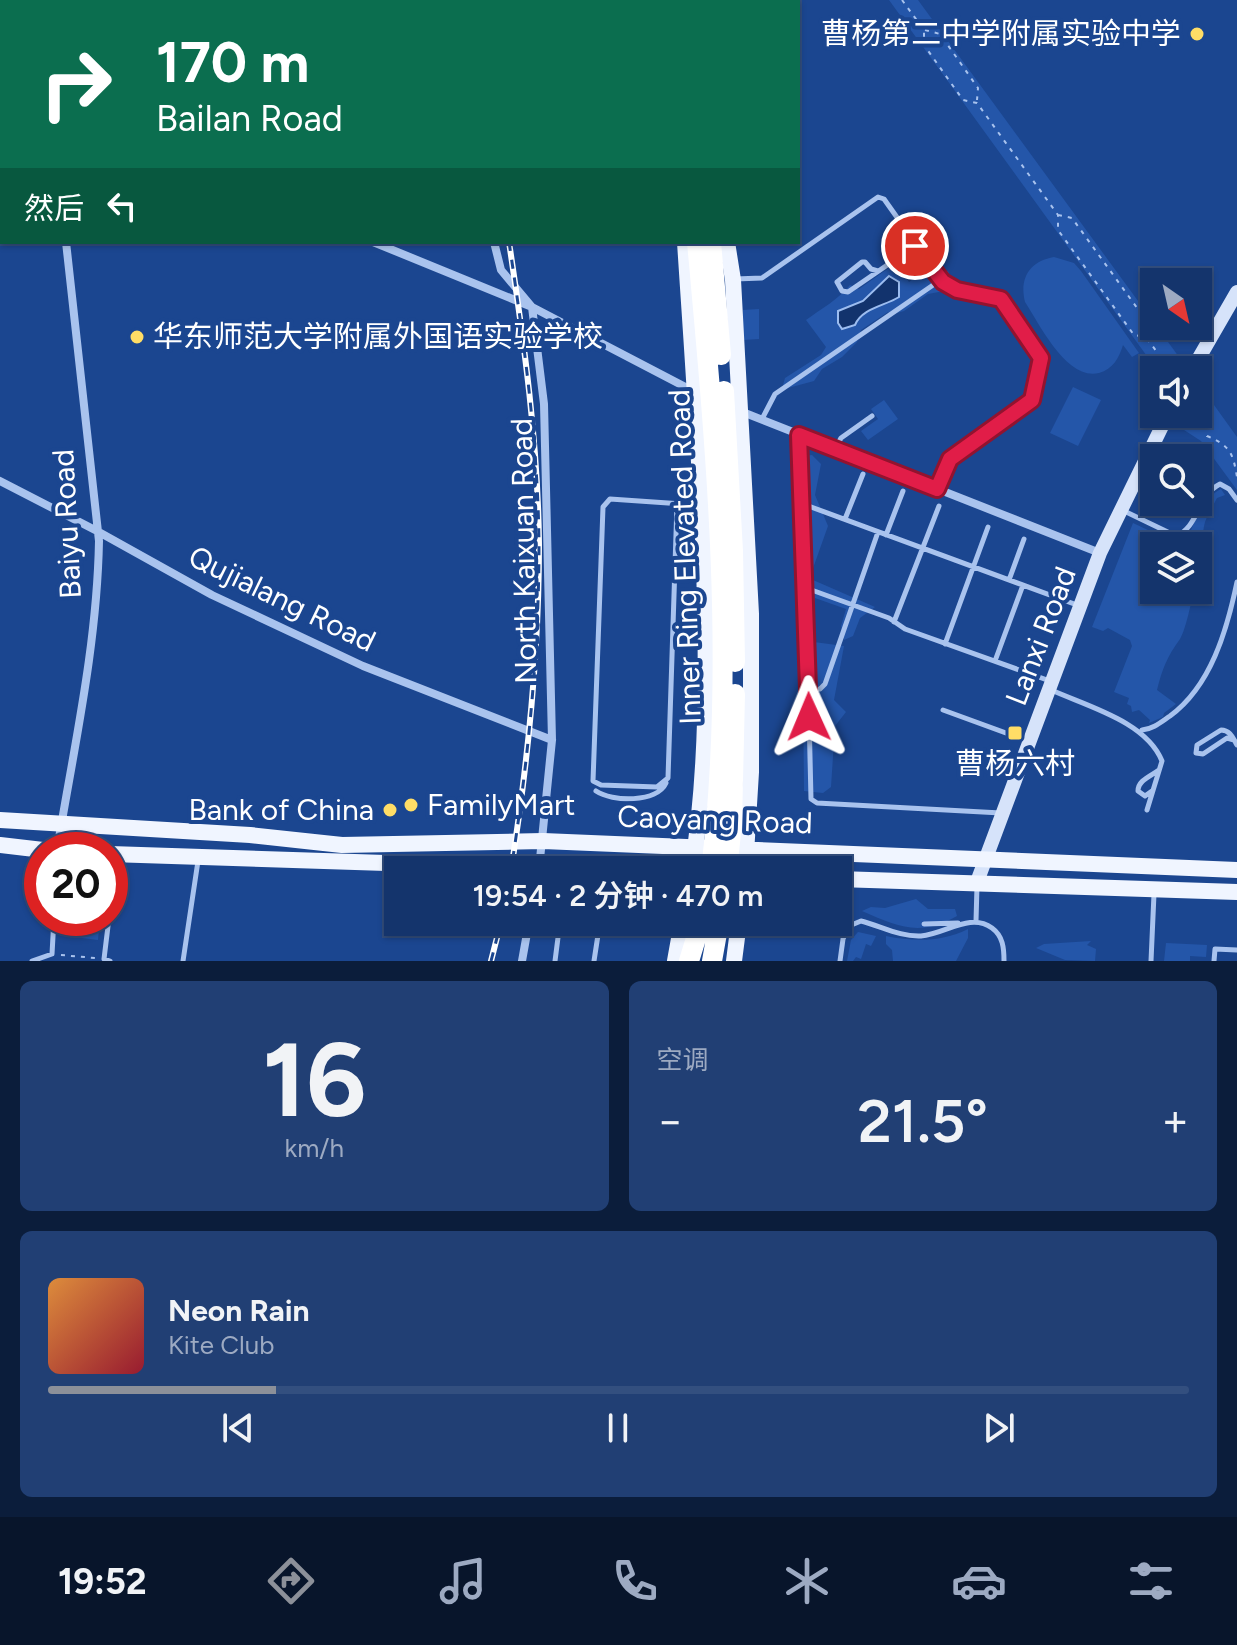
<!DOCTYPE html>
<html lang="zh">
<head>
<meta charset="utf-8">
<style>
  body { margin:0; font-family:Figtree,"Noto Sans SC",sans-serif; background:#213f74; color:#f1f3f6; height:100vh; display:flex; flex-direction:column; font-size:30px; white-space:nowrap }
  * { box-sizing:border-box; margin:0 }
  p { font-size:26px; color:#9daac2 }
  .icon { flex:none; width:44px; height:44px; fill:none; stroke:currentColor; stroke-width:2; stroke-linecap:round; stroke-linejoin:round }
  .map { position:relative; height:961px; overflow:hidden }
  .sheet { display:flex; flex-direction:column; gap:20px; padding:20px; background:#0b1d3b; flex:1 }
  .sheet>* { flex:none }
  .guide { position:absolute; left:0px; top:0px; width:800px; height:244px; box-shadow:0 2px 6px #0004,0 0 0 2px #334f7f; background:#0b6e4f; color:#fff; overflow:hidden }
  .needle { width:52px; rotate:146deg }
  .tools { position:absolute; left:1140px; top:268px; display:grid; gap:16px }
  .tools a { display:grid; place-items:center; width:72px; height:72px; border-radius:0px; background:#14346c; box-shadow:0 2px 6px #0004,0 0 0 2px #334f7f; font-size:40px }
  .speed { position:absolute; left:24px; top:832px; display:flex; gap:16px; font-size:40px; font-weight:700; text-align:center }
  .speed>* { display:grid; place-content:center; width:104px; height:104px; border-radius:50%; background:#14346c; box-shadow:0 2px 6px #0004,0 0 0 2px #334f7f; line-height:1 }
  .speed .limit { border:12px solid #d22; background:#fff; color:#111 }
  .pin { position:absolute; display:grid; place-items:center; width:68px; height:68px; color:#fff; margin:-34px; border:4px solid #fff; border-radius:50%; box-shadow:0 2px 8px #0007 }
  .me { position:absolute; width:88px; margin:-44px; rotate:359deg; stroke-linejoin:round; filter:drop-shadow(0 0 6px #0008) }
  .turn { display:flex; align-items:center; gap:28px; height:168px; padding:0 24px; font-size:36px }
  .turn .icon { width:104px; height:104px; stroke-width:2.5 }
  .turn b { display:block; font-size:56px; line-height:68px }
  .then { display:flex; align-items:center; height:76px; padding:0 24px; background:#0003; gap:16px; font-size:30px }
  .big { font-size:60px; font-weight:600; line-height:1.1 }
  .sheet .widget { flex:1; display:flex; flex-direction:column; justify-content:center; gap:12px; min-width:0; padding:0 28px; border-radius:12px; background:#213f74 }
  .sheet .dial { align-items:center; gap:0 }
  .dial b { font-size:104px; line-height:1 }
  .song { display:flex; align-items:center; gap:24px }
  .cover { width:96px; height:96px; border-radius:12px; background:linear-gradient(135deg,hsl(30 70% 55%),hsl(350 70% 35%)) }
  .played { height:8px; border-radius:4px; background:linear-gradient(90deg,#8c9099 20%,#334f7f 20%) }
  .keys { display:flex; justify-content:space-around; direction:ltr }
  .heat { display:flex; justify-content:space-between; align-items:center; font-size:44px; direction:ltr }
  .sheet .tiles { flex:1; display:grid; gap:20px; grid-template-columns:1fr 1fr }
  .widget:last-child { grid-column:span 2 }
  .trip { position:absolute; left:384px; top:856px; width:468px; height:80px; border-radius:0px; background:#14346c; box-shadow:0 2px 6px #0004,0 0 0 2px #334f7f; font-weight:600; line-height:80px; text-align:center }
  .dock { display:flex; height:128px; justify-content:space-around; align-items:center; background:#08152b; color:#9daac2 }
  .dock .icon { width:56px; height:56px }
  .dock .active { color:#8c9099 }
  .dock b { font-size:36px; color:#f1f3f6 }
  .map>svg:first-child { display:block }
</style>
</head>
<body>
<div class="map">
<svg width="1237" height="961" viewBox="0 0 1237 961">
  <rect width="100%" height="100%" fill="#1b4690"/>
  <path fill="#2456a9" d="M889,0H918L1179,357L1173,370H1157Z
    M1054,257L1074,263L1081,271L1139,353L1132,357L1123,345C1119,358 1113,369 1099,373C1067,381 1040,325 1025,302C1019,278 1030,261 1054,257Z
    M896,263L909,282L927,269L932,275L948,271L955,289L928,294L904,311L890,315L888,312L861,330L857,342L842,357L822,369L814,381L788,388L783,385L785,378L821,355L826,347L806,320C821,309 839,299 850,285L859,289Z
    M759,309V339L743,340V310Z
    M1073,387L1101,400L1078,446L1050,433Z
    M1204,391L1237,437V490L1201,441L1181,428L1190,414H1198V401Z
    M884,400L898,419L868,440L861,431L878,419L871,409Z
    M812,455L821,464L815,495L828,526L812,571L813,580L875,607L860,618L853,636L844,640L841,626L846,609L815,598L812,617L814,642L844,646L834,700L846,712L835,726L831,787L823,793L804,791L802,580L796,532L797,486L794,478L796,457Z
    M1221,489L1225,495L1217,498C1213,506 1208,514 1205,522C1199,543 1210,556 1198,581V546H1184C1193,527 1201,499 1221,489Z
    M1133,523L1165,538L1170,546H1154V590H1194C1191,603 1186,629 1180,639C1167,657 1162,669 1157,690L1176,704L1164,713L1163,717L1149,723L1150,720L1139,710L1132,712L1131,706L1127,704L1129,698L1114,692L1132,646L1130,640L1108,628L1103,631L1092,627Z
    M916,899L928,909H955L957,916C919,937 899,927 862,911L871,907L885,908Z
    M68,918H100L98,940L66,936Z
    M968,929V938L956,961H893L892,950L886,944V936C915,942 942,942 968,929Z
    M858,932L876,936L871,946L866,944L861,959L856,957L853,961H847L851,940Z
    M1091,941L1087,945L1096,949L1095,961L1065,960L1036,948L1044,944Z
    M1166,943L1207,945L1206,957L1190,956V961H1164Z"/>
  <path fill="#12336d" stroke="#9cbdf0" stroke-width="2" d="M889,276L899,282V297C885,306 862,308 855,325L842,329L838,323V311L863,301Z"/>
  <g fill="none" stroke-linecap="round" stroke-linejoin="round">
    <path stroke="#a9c3ee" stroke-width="2" stroke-dasharray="4 6" stroke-linecap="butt" d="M549,0V2
      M629,0L630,2
      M902,0L924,30V45L963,100L977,103L1058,215V230L1134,335L1146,337
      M925,30L940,34L978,88L977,100
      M1058,215L1072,218L1148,323L1146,337L1170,370
      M1198,408L1204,416L1207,436C1231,446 1233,454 1237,477
      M488,937L491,922
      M61,955L95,958"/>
    <path stroke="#a9c3ee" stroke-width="5" d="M735,279L762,278L878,197L884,199L918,247
      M762,419L775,394L936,283L939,276L915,246L848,292L842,291L837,282L862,262H865L871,269L878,271
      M799,435L803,504
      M835,449L841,438L872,416
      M937,489L950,459L1032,400L1041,358L1001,299L957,290L939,277
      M677,504L668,778L657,787L601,785L593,781L603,507L610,499L697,505
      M1122,510L1176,536C1198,528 1198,495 1220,484L1229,489L1237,500
      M845,519L863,474
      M886,535L903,491
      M1179,546L1186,532
      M1009,580L1024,539
      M806,588L811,799L817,803L1001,813
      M894,622L939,506
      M945,644L988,527
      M995,661L1023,585
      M1050,681L905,629L889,618L806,588L803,504L1077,605
      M1049,689C1086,706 1146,721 1162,761L1147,810
      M809,690L820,689L825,684L878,532
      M943,710L1028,741
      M1142,730C1153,729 1161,722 1170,716C1211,686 1227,630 1237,582
      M1234,740L1227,738L1203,754L1196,753L1197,745L1221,730C1230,730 1233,738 1237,745
      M596,791C612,802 657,803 666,783
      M1152,791L1145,796L1138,791C1138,780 1151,776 1159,770
      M110,910L116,859
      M109,918L104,959L110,961
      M976,921L977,886
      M924,924L958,923
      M32,961L52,954L54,918
      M183,961L198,861
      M555,961L560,922
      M594,961L600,922
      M840,961L843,939L849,926L861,921C881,926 900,937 921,936C946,934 970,912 992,928C1003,936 1004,948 1004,961
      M1151,961L1154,894
      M1214,961L1215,949L1237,950"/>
    <path stroke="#a9c3ee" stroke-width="8" d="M430,0V2
      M0,83L2,84
      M373,242L532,307L695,392
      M494,242L501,270L532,307L544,404L552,740L539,869
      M740,411L1100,553
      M0,481L97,531L212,595L363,666L552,740
      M57,850C74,747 97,646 99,541L66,242
      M522,961L529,922"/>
    <path stroke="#d6e3fa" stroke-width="14" d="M1192,370L1237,292
      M977,882L1100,553L1168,414"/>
    <path stroke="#f0f5ff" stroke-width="16" d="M673,0V2
      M685,242C692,350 700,457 704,565C707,668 708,769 692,870
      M727,242L733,280L751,614V772L745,870
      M0,820L250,835L342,845L543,841L1237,870
      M0,845L43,850
      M110,854L604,870
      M838,879L1237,892
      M675,961L682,922
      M734,961L739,922"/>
    <path stroke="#fff" stroke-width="20" d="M689,0V2
      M709,2V0
      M689,961L701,922
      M712,961L719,922"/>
    <g stroke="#fff" stroke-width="6">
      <path id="rail" d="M446,0V2
        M509,242C524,342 538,443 539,544C539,653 528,762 511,870
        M491,961L501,922"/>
    </g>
    <use href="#rail" stroke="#1b4690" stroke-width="3" stroke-dasharray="9" stroke-linecap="butt"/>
    <path stroke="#fff" stroke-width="20" d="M697,242C716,450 736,662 711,870
      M711,242L721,355
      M724,391L733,551L735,662
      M727,870L732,824L735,694"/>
  </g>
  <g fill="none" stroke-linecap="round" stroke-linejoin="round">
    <g stroke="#92132f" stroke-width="20">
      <path id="route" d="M809,717L799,435L937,489L950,459L1032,400L1041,358L1001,299L957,290L943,282L915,246"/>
    </g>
    <use href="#route" stroke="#e11d48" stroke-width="14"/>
  </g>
  <g fill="#fd6" stroke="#1b4690" stroke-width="3">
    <circle cx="1197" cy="34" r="8"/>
    <circle cx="137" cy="337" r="8"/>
    <rect x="1007" y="725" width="16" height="16" rx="4"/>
    <circle cx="411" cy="805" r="8"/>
    <circle cx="390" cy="810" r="8"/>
  </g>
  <g text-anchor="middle" stroke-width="8" stroke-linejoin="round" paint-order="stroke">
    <g font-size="30" fill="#fff" stroke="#1b4690" text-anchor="end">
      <text x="1181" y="44">曹杨第二中学附属实验中学</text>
      <text x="153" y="347" text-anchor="start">华东师范大学附属外国语实验学校</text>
      <text x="1015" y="774" text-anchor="middle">曹杨六村</text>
      <text x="427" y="815" text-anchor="start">FamilyMart</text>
      <text x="374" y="820">Bank of China</text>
    </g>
    <g font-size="30" fill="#fff" stroke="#1b4690">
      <text transform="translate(67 524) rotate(-93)" y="10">Baiyu Road</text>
      <text transform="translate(524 551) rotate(-91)" y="10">North Kaixuan Road</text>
      <text transform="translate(685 557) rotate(-92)" y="10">Inner Ring Elevated Road</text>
      <text transform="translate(282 599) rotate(26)" y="10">Qujialang Road</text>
      <text transform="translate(1041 636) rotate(-69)" y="10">Lanxi Road</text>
      <text transform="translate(715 820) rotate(2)" y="10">Caoyang Road</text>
    </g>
  </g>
</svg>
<div class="tools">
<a><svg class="needle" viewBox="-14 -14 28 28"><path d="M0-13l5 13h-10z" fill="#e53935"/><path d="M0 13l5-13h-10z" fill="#9daac2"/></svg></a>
<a><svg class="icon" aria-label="sound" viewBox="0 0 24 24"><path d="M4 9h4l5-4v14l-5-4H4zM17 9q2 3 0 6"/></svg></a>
<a><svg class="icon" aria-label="search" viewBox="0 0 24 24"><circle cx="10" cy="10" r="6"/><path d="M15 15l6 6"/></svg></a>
<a><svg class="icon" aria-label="layers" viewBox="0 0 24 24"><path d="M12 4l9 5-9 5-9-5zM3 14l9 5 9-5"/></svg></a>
</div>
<div class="speed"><div class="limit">20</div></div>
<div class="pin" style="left:915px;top:246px;background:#d93025"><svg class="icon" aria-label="arrive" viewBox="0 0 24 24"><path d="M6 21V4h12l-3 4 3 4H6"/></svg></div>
<svg class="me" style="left:809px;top:717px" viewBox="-20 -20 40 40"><path d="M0-17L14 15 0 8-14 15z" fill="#e11d48" stroke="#fff" stroke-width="4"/></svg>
<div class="trip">19:54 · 2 分钟 · 470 m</div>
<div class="guide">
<div class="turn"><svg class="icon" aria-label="right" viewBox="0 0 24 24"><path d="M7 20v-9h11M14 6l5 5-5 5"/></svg><div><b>170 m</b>Bailan Road</div></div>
<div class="then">然后<svg class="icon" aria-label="left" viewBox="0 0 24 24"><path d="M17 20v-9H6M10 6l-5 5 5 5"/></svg></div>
</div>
</div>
<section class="sheet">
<div class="tiles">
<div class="widget dial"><b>16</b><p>km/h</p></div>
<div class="widget"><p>空调</p>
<div class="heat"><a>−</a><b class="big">21.5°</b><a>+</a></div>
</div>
<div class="widget">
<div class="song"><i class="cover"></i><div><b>Neon Rain</b><p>Kite Club</p></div></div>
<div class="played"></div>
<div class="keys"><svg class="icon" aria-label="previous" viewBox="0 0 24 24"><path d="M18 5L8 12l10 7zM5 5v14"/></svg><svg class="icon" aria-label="pause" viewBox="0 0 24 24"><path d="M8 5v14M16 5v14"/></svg><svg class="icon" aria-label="next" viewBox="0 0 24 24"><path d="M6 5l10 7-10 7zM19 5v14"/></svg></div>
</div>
</div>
</section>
<nav class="dock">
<b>19:52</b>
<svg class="icon active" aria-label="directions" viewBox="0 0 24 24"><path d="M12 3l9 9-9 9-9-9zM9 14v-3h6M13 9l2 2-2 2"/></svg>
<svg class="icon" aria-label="music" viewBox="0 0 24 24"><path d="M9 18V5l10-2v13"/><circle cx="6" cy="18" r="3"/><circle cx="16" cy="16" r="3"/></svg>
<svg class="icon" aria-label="phone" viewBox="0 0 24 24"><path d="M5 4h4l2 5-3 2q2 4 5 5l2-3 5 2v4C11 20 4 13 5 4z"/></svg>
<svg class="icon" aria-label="climate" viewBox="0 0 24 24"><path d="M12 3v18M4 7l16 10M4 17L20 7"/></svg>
<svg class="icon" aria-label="car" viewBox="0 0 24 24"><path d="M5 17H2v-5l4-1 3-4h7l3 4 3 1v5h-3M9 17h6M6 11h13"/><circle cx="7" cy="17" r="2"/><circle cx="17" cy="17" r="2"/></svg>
<svg class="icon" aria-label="filters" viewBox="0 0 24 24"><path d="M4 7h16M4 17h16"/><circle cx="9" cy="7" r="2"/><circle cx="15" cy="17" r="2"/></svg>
</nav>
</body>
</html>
